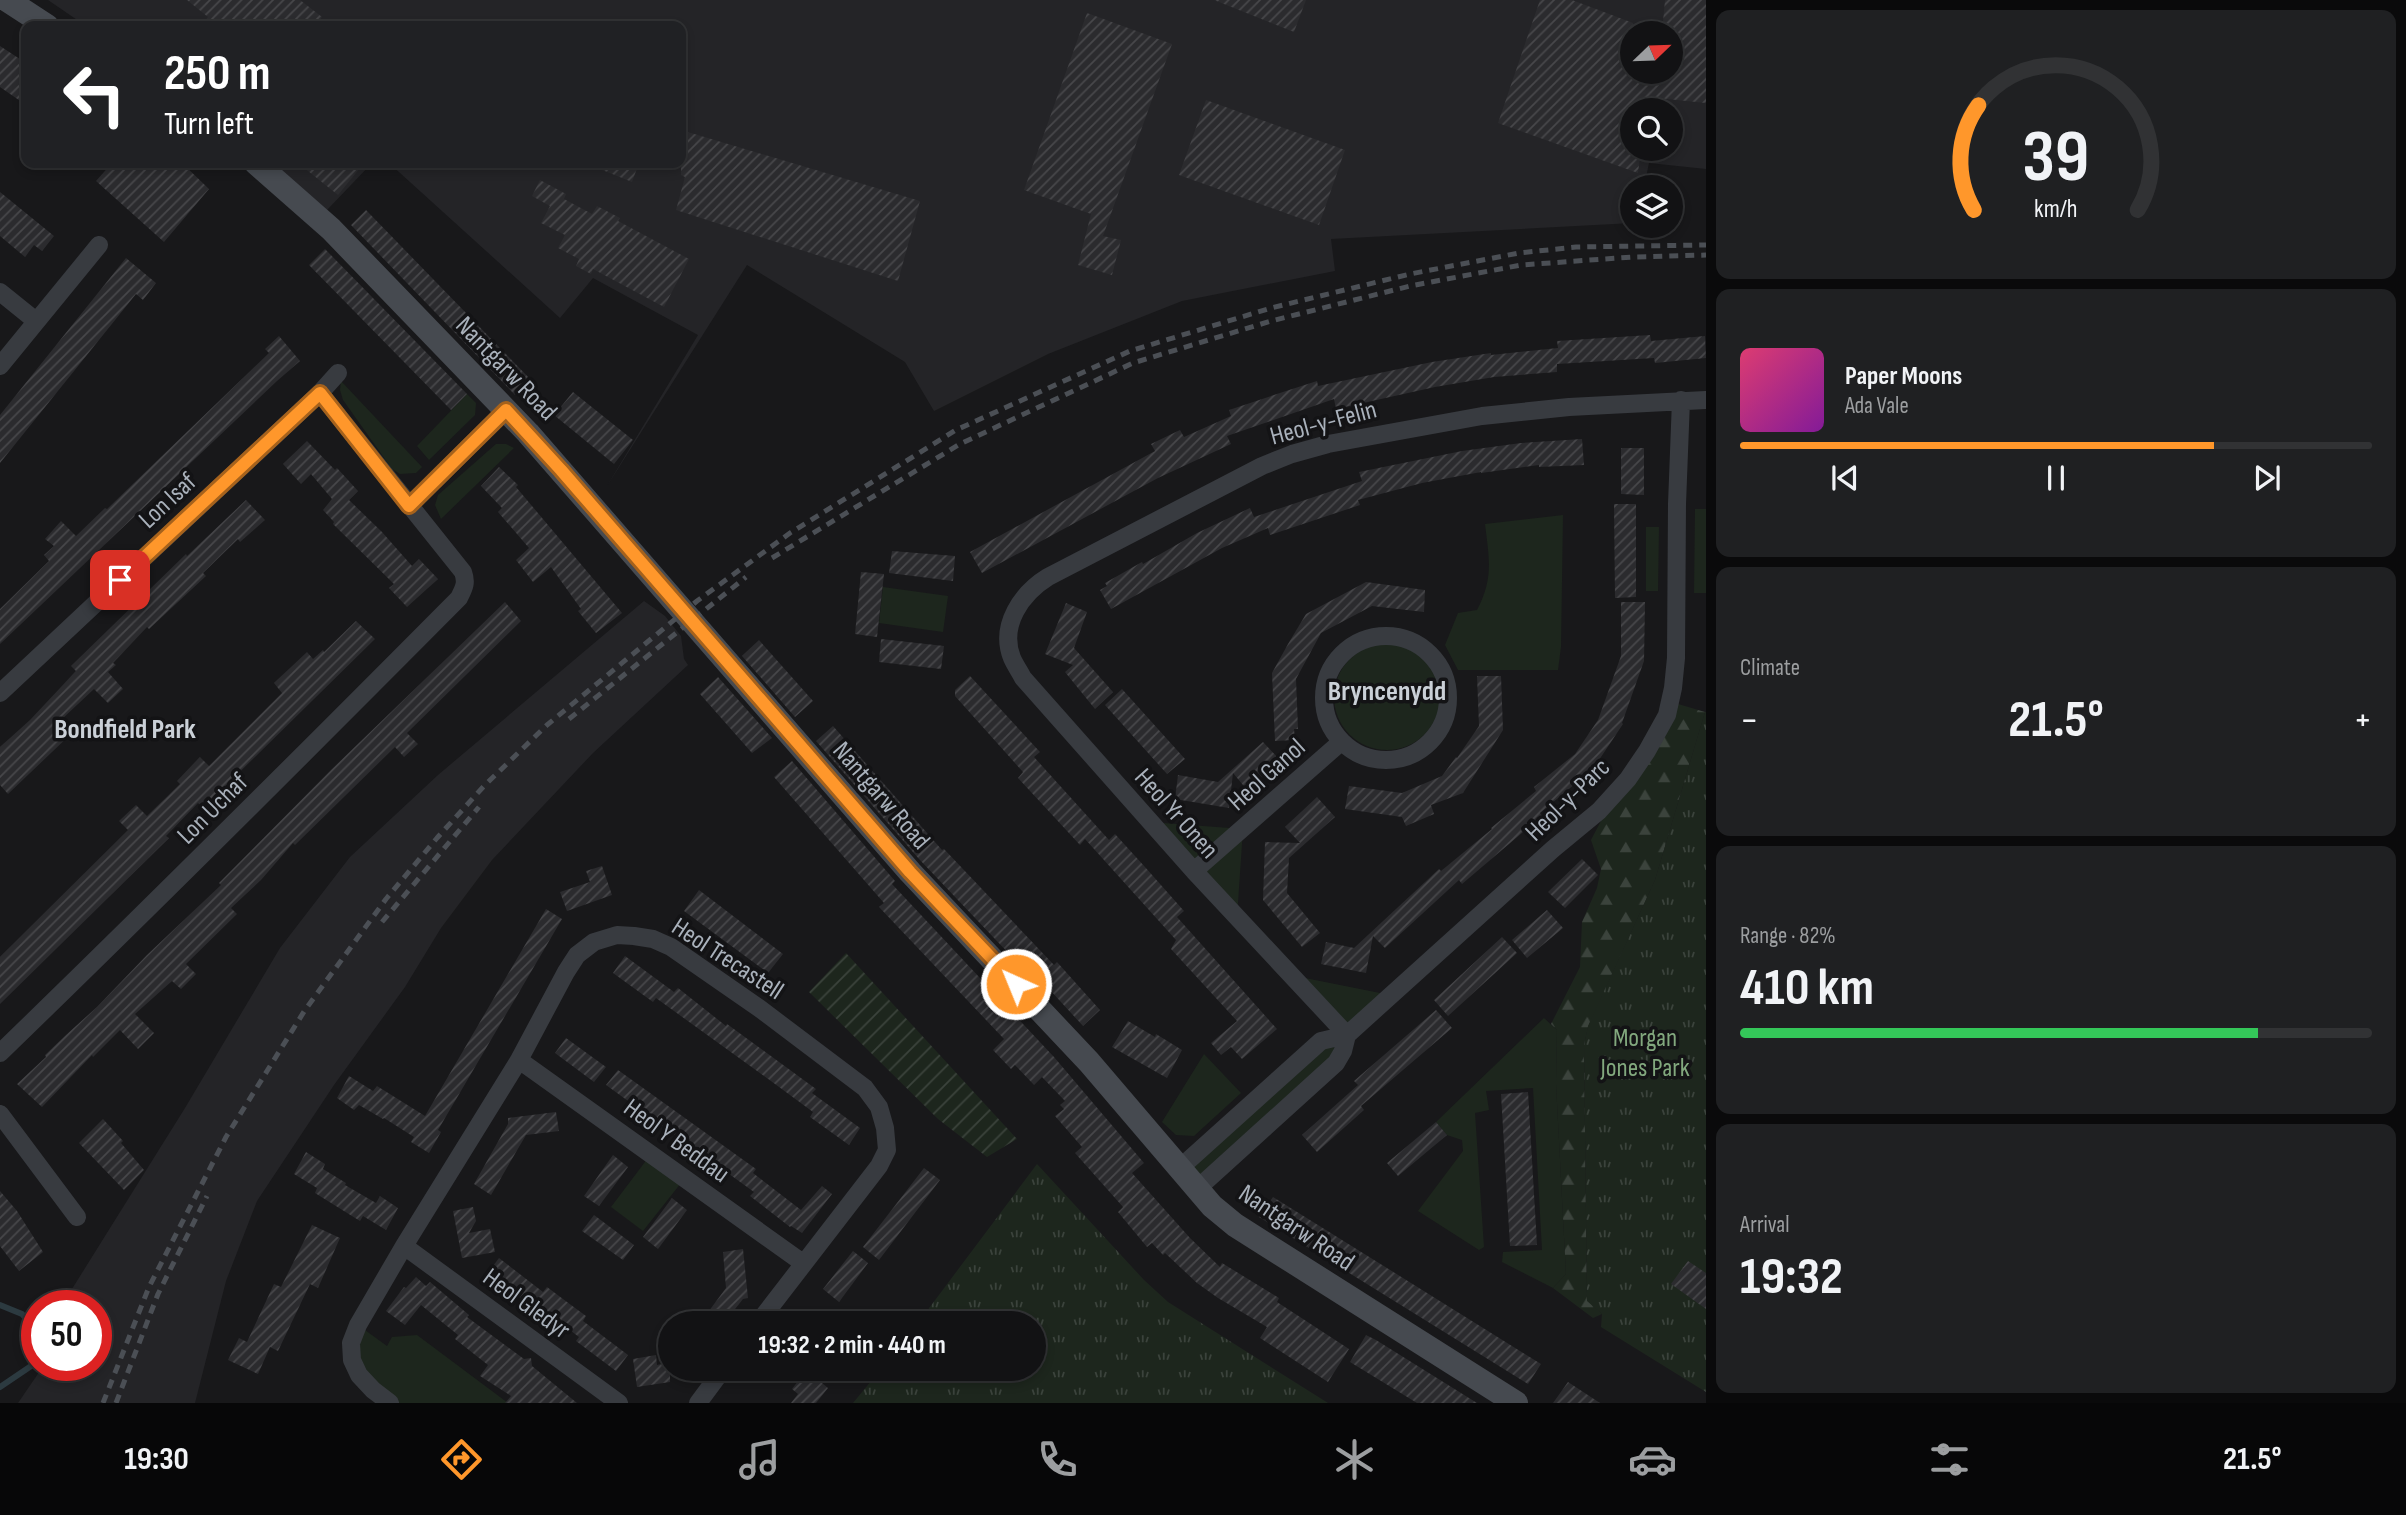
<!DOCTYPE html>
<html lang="en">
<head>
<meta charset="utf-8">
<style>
  body { margin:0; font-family:"Sofia Sans Condensed",sans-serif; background:#1f2022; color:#f1f3f6; height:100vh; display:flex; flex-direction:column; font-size:26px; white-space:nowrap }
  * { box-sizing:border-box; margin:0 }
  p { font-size:23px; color:#9c9ea0 }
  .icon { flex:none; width:38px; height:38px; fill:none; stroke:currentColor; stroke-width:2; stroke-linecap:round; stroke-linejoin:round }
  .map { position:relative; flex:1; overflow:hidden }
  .sheet { display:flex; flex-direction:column; gap:10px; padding:10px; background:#0a0a0b; width:700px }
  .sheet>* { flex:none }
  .banner { position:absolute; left:21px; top:21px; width:665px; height:147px; border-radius:14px; box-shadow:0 4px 10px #0003,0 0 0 2px #313234; background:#202124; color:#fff; overflow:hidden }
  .needle { width:46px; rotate:67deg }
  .fabs { position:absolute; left:1620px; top:21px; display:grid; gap:14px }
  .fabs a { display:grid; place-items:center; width:63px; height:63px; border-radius:50%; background:#121214; box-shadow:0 4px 10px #0003,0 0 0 2px #313234; font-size:35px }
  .speed { position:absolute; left:21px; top:1290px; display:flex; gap:14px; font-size:35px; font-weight:700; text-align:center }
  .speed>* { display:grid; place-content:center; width:91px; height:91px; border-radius:50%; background:#121214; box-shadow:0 4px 10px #0003,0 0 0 2px #313234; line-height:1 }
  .speed .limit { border:10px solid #d22; background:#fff; color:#111 }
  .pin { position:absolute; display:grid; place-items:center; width:60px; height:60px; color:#fff; margin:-30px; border-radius:14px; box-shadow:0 4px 10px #0006 }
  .me { position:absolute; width:77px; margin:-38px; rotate:316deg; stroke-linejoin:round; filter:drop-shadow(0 0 5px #0008) }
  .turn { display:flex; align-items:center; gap:24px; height:147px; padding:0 28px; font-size:32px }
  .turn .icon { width:91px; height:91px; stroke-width:2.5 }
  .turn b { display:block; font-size:49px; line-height:60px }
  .big { font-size:52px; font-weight:700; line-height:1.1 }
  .sheet .widget { flex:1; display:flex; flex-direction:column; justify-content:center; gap:10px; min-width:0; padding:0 24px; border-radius:14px; background:#1f2022 }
  .sheet .dial { align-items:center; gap:0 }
  .dial svg { height:182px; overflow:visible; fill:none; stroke:#313234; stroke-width:7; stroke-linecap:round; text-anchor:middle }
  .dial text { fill:#f1f3f6; stroke:none }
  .song { display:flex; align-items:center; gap:21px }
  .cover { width:84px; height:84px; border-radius:10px; background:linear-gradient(135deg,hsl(340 70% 55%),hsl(290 70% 35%)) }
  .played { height:7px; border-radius:4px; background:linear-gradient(90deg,#ff972b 75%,#313234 75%) }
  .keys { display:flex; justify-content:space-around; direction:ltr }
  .heat { display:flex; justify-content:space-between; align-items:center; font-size:38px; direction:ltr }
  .charge { height:10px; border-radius:5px; background:linear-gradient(90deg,#34c759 82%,#313234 0) }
  .trip { position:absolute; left:658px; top:1311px; width:388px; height:70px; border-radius:35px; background:#121214; box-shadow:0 4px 10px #0003,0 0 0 2px #313234; font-weight:700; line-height:70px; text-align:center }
  .dock { display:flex; height:112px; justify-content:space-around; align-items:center; background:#070708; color:#9c9ea0 }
  .dock .icon { width:49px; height:49px }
  .dock .current { color:#ff972b }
  .dock b { font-size:32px; color:#f1f3f6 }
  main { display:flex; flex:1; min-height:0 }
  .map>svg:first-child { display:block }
</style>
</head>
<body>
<main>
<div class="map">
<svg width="1706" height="1403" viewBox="0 0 1706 1403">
  <defs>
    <pattern id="forest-firs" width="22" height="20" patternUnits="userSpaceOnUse" patternTransform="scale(1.75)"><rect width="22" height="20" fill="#1d261d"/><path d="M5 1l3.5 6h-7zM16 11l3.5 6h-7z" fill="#3b433c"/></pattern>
    <pattern id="park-tufts" width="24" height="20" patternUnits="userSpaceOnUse" patternTransform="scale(1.75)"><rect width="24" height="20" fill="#1d261d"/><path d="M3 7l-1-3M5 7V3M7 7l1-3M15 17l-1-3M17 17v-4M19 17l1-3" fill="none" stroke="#3b433c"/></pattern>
    <pattern id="garden-furrows" width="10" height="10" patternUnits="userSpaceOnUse" patternTransform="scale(1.75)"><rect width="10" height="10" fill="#1d261d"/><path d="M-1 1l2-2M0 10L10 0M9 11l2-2" fill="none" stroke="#3b433c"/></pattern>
    <pattern id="building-hatch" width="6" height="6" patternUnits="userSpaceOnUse" patternTransform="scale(1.75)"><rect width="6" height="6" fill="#2b2b2e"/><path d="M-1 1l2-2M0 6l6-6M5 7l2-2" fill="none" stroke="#47474a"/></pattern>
  </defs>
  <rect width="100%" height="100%" fill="#18181a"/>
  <path fill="#242427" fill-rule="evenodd" d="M48,0H1706V169L1649,163L1644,187H1633V223L1331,239L1335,271L1182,301L1048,354L934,411L905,362L747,265L607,486L698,335L593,278L560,318L389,163H681V26H86ZM1633,33H1671V72H1633ZM1633,110H1671V149H1633Z
    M273,163H372L327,210Z
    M644,601L665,616L681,636L684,659L688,665L593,753L492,860L441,928L405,987L334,1085L257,1201L226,1281L195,1403H18L44,1365H96V1306L62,1305L185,1108L280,948L350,857L438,775Z"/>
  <path fill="#1d261d" d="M341,381L422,467L416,473L400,474L392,469L343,400L340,390Z
    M467,394L476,403L475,415L429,460L417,446Z
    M496,444H506L514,448L441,519L435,505L438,495Z
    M1695,509H1706V593H1694Z
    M1563,515L1561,647L1558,670H1458L1445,645L1458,613L1477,610C1494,578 1489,558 1485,524Z
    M1646,527H1659L1658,591H1646Z
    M883,587L948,596L943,632L879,623Z
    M1334 697a53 53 0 1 1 106 0a53 53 0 1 1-106 0Z
    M1150,822L1243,829L1237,918Z
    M1290,975L1390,995L1343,1051L1197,1189L1180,1168L1321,1041L1346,1035Z
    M1544,1018L1557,1030L1556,1083L1566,1274L1553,1288L1502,1262L1503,1252L1542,1250L1533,1088L1486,1091L1489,1110L1475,1113L1484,1247L1479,1250L1418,1211L1463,1151L1462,1140L1447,1135L1436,1122Z
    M1204,1054L1241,1093L1194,1136L1176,1135L1162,1122Z
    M651,1154L685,1178L643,1231L611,1207Z
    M358,1325L387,1346L392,1337L417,1335L508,1403H390L359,1375Z"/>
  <path fill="url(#forest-firs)" d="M1678,704L1705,712L1655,880L1588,1027L1584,1045L1587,1300L1602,1314L1593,1318L1553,1288L1566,1274L1556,1083L1557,1030L1551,1024L1580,967L1582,922L1597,888L1601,869L1591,840L1601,821Z"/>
  <path fill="url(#park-tufts)" d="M1705,712H1706V1392L1601,1327L1602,1314L1587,1301L1584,1045L1588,1026L1655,880Z
    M1037,1164L1144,1280L1168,1302L1328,1403H853L881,1369L1034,1368V1323H918Z"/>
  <path fill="url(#garden-furrows)" d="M846,953L1017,1139L987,1157L938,1119L809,992Z"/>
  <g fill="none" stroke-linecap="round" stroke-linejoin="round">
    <path stroke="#2c3a40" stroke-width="6" d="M0,1305L22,1314L37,1330
      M0,1387L37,1362"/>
  </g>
  <path fill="url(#building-hatch)" d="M187,0H300L322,17L315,26H201L208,17Z
    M1214,0H1306L1294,32Z
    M1540,0H1572L1633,23V72H1671V33H1662L1665,0H1706V103L1648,97L1646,110H1633V149H1641L1638,173L1498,123Z
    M1087,13L1172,44L1103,236L1121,240L1112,275L1078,265L1091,214L1024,190Z
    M0,46L26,63V105L0,87Z
    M1206,100L1345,150L1319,225L1179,175Z
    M681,130L920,201L898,281L676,210L685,177L681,175Z
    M112,163H182L209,189L164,242L96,181Z
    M298,163H364L338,195Z
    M585,163H639L632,182Z
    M540,180L566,194L564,199L592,214L597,206L620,218L618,221L689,259L664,307L593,269L591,274L576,266L579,259L558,248L565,235L541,223L550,206L532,196Z
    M0,192L54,236L42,251L34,245L25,257L0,236Z
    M366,210L531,380L515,395L351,225Z
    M325,249L467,394L451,410L309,265Z
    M126,258L156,283L143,300L136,294L0,463V415Z
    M1650,335L1651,341L1705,336L1706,358L1655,363L1654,358L1557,364V372L1494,377L1435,387L1336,409L1334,399L1227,436L1231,444L1158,478L982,573L970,552L1155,451L1151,444L1180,430L1184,437L1231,416L1229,410L1286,391L1317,381L1318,386L1432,362L1491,353V355L1558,348L1557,341Z
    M279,336L300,361L277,381L0,644V609L49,561L44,555L54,546L45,539L61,521L76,536L105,508L107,509L269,353L265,349Z
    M573,392L633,440L614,464L554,415Z
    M1582,439L1584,465L1539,467V465L1481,473V472L1422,483L1358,500L1360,505L1270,535L1268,528L1222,548L1111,609L1100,590L1107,586L1105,583L1142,562L1143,564L1197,533L1250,508L1254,517L1362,481L1359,472L1462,451L1521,443Z
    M307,441L335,470L337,468L358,491L349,500L382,532L412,566L419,559L438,579L407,607L389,588L394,584L333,524L334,522L323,510L332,499L311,474L301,484L283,464Z
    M1621,448H1644V495L1621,494Z
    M499,467L518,485L516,487L622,613L596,633L578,611L581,609L551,567L533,582L516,560L529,548L498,512L502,508L481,486Z
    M246,500L265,520L240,542L238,539L203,573L206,576L149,629L147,627L113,663L116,665L108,672L123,689L108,703L94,689L62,719L73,732L8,794L0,785V747L30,720L76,671L71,666L186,554L187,556Z
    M1614,504H1636V597L1615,598Z
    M892,551L955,556L953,581L889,573Z
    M861,572L884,574L877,637L855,634Z
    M1366,582L1425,590L1424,612L1372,606L1321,633L1296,679L1298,729H1294L1295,740L1275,741L1272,673L1288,644L1306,614Z
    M505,602L521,621L407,733L418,744L404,757L395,747L295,845L293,843L261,880L231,908L237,914L186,964L196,974L181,989L172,981L135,1014L154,1033L138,1049L120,1030L93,1057L92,1055L42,1107L17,1084L46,1057L45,1055L66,1035L97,1007L147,955L221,885L219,883L331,770Z
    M1621,602H1645L1644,661L1622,723L1623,724L1593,769L1540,813L1542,816L1462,884L1459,880L1385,948L1373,936L1366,973L1321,964L1326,942L1354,948L1439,869L1441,871L1492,829L1491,828L1536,791L1534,787L1575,754L1598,720L1621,656Z
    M1066,603L1087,612L1074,648L1113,692L1095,709L1065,672L1073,665L1045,654Z
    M356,621L375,639L203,808L198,803L166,836L169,838L0,1004V957L128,830L119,821L136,805L147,816L180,784L177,781L200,757L209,766L282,693L274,683L290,668L307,652L313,659L323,650L324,652Z
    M881,639L944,646L941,669L879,662Z
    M759,640L813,701L795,717L742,656Z
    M970,676L1040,752L1034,757L1109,840L1115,834L1145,867L1184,911L1177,917L1277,1029L1242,1059L1231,1047L1221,1055L1211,1043L1237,1021L1171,949L1176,940L1085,839L1080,845L1018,778L1023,772L955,696V690Z
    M1477,676H1501L1503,730L1463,793L1431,805L1434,814L1406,826L1402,817L1345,809L1349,786L1402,793L1442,776L1456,757L1457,758L1479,726Z
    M718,677L772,738L752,753L700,694Z
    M1122,689L1185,759L1167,774L1105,705Z
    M833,726L942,850L944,849L1054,965L1057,962L1100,1010L1083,1026L1038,977L1034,980L919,859L816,741Z
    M1263,742L1281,761L1248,791L1233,773L1229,808L1175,799L1178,775L1218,782Z
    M792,761L895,881L892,884L1054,1057L1144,1163L1132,1173L1190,1238L1220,1267L1222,1263L1279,1298L1277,1302L1349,1349L1328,1382L1260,1338L1267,1327L1218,1298L1197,1283L1165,1253L1163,1255L1152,1243L1147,1247L1118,1212L1123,1207L1075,1153L1082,1147L1055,1116L1064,1109L1060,1105L1065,1101L1042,1077L1034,1085L1015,1065L1011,1069L993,1050L1004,1039L879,907L884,903L774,777Z
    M1317,797L1335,817L1289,858L1287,893L1320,933L1302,947L1263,900L1265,842L1300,843L1285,827Z
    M1582,859L1598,875L1565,908L1548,892Z
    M602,866L612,895L567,911L560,892L590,882L586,871Z
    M699,890L783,954L768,973L684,911Z
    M546,909L562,919L438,1130L441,1132L429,1153L411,1142L414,1137L384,1118L383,1119L359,1105L354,1110L337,1098L349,1076L373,1091L377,1086L425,1116Z
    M1547,910L1563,928L1527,958L1512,940Z
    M1502,937L1517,953L1448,1016L1434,1000Z
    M625,956L674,992L678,988L726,1026L727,1024L816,1089L812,1093L860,1128L849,1145L810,1117L813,1112L775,1084L656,998L653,1002L613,973Z
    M1436,1010L1452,1028L1361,1106L1364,1110L1317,1152L1302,1135L1358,1085L1354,1081Z
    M1128,1021L1155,1037L1156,1034L1182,1050L1167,1078L1112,1047Z
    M566,1038L606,1067L594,1082L555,1053Z
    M618,1070L756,1169L753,1173L801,1210L822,1186L832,1194L802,1233L791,1226L790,1227L750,1196L754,1192L606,1085Z
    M1528,1092L1537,1245L1510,1246L1501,1094Z
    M556,1112L559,1131L526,1135L491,1195L474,1184L508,1124V1118Z
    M103,1119L123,1141L121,1143L144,1170L124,1190L79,1143Z
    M1436,1122L1447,1135L1398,1176L1387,1163Z
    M306,1152L325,1164L323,1169L346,1183L345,1185L376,1203L380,1196L398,1208L386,1230L363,1216L360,1221L315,1193L317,1188L294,1174Z
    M613,1155L628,1167L599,1206L584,1196Z
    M924,1168L940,1180L879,1260L863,1247Z
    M0,1191L17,1211L43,1252L19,1271L0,1246Z
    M1273,1197L1541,1364L1528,1384L1259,1217Z
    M672,1198L687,1210L658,1249L643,1237Z
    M473,1207L476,1221L469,1233L490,1229L495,1252L462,1258L453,1211Z
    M594,1215L634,1245L623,1260L582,1231Z
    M312,1225L340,1238L318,1288L310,1284L278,1351L270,1347L258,1374L228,1360L239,1338L247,1342L274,1284L281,1287Z
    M743,1249L748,1298L743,1299L724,1323H700L726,1288L723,1252Z
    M853,1251L868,1263L839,1302L823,1289Z
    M499,1258L543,1292L547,1287L567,1302L586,1316L583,1321L628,1355L616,1371L576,1341L579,1337L554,1318L529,1300L527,1303L487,1274Z
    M1688,1261L1706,1273V1309L1671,1284Z
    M416,1277L426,1286L430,1282L469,1315L467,1317L524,1359L531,1358L532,1366L577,1403H505L511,1396L480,1376L488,1365L455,1339L458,1335L421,1305L405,1325L386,1311L404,1287L406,1288Z
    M1366,1335L1376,1340L1477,1403H1417L1350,1362Z
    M656,1355L657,1365L670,1362V1382L637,1387L633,1359Z
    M808,1368H834L822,1383L828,1388L816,1403H791L798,1394L792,1389Z
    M1568,1382L1600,1403H1553Z"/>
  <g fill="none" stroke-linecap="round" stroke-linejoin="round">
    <path stroke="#383b40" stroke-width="18" d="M0,292L36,321
      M0,366L99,245
      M409,506L506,410
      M1324 698a62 62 0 1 1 124 0a62 62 0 1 1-124 0Z
      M0,693L320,393L338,373
      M1194,871L1341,742
      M1347,1035L1194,871L1023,678C1020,672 1015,665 1012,658C999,625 1022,593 1048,577L1262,466L1292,454L1328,444L1482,416L1569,407L1706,400
      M0,1053C155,903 307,751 459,598C464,588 467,583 463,572L320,393
      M519,1060L803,1263
      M0,1114L77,1217
      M1180,1168L1321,1041L1347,1035L1553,849L1599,811L1628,779L1647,751L1667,715L1673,688L1676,658L1677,504L1681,400
      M1197,1189L1336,1063L1343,1051L1347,1035
      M404,1246L619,1403
      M390,1403L373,1390L359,1375L352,1360L351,1343L358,1325L404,1246L519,1060L566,972L577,955L594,942L617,935L634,936L653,939L671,947L759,1008L865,1088L879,1107L885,1128L887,1150L879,1166L758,1323
      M698,1403L724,1368"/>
    <path stroke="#464a50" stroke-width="24" d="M7,0L47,26
      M256,163L331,229L528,433L910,872L1089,1062L1212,1206L1235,1225L1516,1403"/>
    <path stroke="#4b4f55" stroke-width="5" stroke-dasharray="9 7" stroke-linecap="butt" d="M772,558L960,444L1133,363L1271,321L1410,286L1521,265L1633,257L1706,255
      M569,719L746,577
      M382,922L479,807
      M103,1403L149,1287L226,1137L305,1010L386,899L437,838L484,786L547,725L697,601L790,533L956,430L1130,351L1271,308L1410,274L1519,253L1576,247L1706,245
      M116,1403L158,1294L207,1196"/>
  </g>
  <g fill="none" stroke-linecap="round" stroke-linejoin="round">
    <g stroke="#a6621c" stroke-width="18">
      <path id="route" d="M120,580L320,393L409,506L506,410L561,470L910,872L1016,984"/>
    </g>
    <use href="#route" stroke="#ff972b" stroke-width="12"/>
  </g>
  <g text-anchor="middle" stroke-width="7" stroke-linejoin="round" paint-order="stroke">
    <g font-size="26" fill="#a9b1bb" stroke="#131315">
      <text transform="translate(507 368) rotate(46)" y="9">Nantgarw Road</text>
      <text transform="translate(1323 422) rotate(-15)" y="9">Heol-y-Felin</text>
      <text transform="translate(167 500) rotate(-43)" y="9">Lon Isaf</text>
      <text transform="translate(1266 774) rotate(-42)" y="9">Heol Ganol</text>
      <text transform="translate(882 795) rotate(49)" y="9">Nantgarw Road</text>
      <text transform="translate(1567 799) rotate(-44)" y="9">Heol-y-Parc</text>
      <text transform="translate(212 808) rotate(-45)" y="9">Lon Uchaf</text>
      <text transform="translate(1177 813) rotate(48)" y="9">Heol Yr Onen</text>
      <text transform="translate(728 958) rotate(33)" y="9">Heol Trecastell</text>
      <text transform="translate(677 1140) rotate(36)" y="9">Heol Y Beddau</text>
      <text transform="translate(1297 1227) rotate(34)" y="9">Nantgarw Road</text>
      <text transform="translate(527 1303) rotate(36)" y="9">Heol Gledyr</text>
    </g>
    <g font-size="26" fill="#82a87e" stroke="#131315">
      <text x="1645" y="1046">Morgan<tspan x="1645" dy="30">Jones Park</tspan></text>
    </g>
    <g font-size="28" font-weight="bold" fill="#cad0d7" stroke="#131315">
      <text x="1387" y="700">Bryncenydd</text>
      <text x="125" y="738">Bondfield Park</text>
    </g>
  </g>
</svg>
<div class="fabs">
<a><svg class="needle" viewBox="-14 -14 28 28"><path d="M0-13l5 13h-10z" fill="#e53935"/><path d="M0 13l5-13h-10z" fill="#9c9ea0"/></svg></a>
<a><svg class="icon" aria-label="search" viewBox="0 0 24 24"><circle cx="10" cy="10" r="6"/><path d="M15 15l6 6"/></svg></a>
<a><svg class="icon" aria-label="layers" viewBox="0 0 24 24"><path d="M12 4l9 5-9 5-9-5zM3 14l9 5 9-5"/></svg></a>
</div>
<div class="speed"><div class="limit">50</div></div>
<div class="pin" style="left:120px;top:580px;background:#d93025"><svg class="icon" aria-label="arrive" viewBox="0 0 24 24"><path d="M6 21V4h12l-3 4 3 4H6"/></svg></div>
<svg class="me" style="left:1016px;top:984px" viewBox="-20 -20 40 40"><circle r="17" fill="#ff972b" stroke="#fff" stroke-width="3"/><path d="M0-11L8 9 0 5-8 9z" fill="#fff"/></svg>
<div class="trip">19:32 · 2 min · 440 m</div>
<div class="banner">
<div class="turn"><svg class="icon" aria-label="left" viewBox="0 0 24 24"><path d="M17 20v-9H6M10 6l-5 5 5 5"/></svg><div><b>250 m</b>Turn left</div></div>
</div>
</div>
<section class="sheet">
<div class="widget dial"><svg viewBox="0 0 100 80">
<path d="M14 69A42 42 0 1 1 86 69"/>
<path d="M14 69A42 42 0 0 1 16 23" stroke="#ff972b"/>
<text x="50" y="56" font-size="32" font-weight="700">39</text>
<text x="50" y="72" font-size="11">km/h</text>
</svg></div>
<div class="widget">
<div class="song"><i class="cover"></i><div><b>Paper Moons</b><p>Ada Vale</p></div></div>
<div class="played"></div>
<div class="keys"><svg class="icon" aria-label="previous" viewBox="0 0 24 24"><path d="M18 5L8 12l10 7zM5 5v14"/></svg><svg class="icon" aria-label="pause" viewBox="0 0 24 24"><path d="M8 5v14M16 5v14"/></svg><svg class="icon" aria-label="next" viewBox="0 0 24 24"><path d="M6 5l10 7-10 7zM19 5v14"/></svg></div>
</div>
<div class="widget"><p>Climate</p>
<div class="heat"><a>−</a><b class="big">21.5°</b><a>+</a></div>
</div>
<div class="widget"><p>Range · 82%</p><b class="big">410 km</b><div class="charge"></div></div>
<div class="widget"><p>Arrival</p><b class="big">19:32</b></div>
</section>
</main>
<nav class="dock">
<b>19:30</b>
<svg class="icon current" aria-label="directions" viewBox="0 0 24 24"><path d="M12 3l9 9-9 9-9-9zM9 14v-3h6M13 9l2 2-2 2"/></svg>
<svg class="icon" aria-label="music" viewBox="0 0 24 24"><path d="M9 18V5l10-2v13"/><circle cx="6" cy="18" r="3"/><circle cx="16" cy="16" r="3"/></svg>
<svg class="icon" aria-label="phone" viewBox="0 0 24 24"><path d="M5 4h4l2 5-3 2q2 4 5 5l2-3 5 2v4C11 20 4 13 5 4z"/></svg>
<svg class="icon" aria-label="climate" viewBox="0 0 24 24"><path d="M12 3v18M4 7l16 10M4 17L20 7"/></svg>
<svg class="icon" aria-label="car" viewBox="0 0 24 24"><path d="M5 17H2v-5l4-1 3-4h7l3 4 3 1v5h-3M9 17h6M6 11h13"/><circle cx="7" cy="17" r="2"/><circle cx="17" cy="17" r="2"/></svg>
<svg class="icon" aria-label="filters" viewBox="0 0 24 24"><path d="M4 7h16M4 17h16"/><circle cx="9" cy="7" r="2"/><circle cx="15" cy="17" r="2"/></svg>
<b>21.5°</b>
</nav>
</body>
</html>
